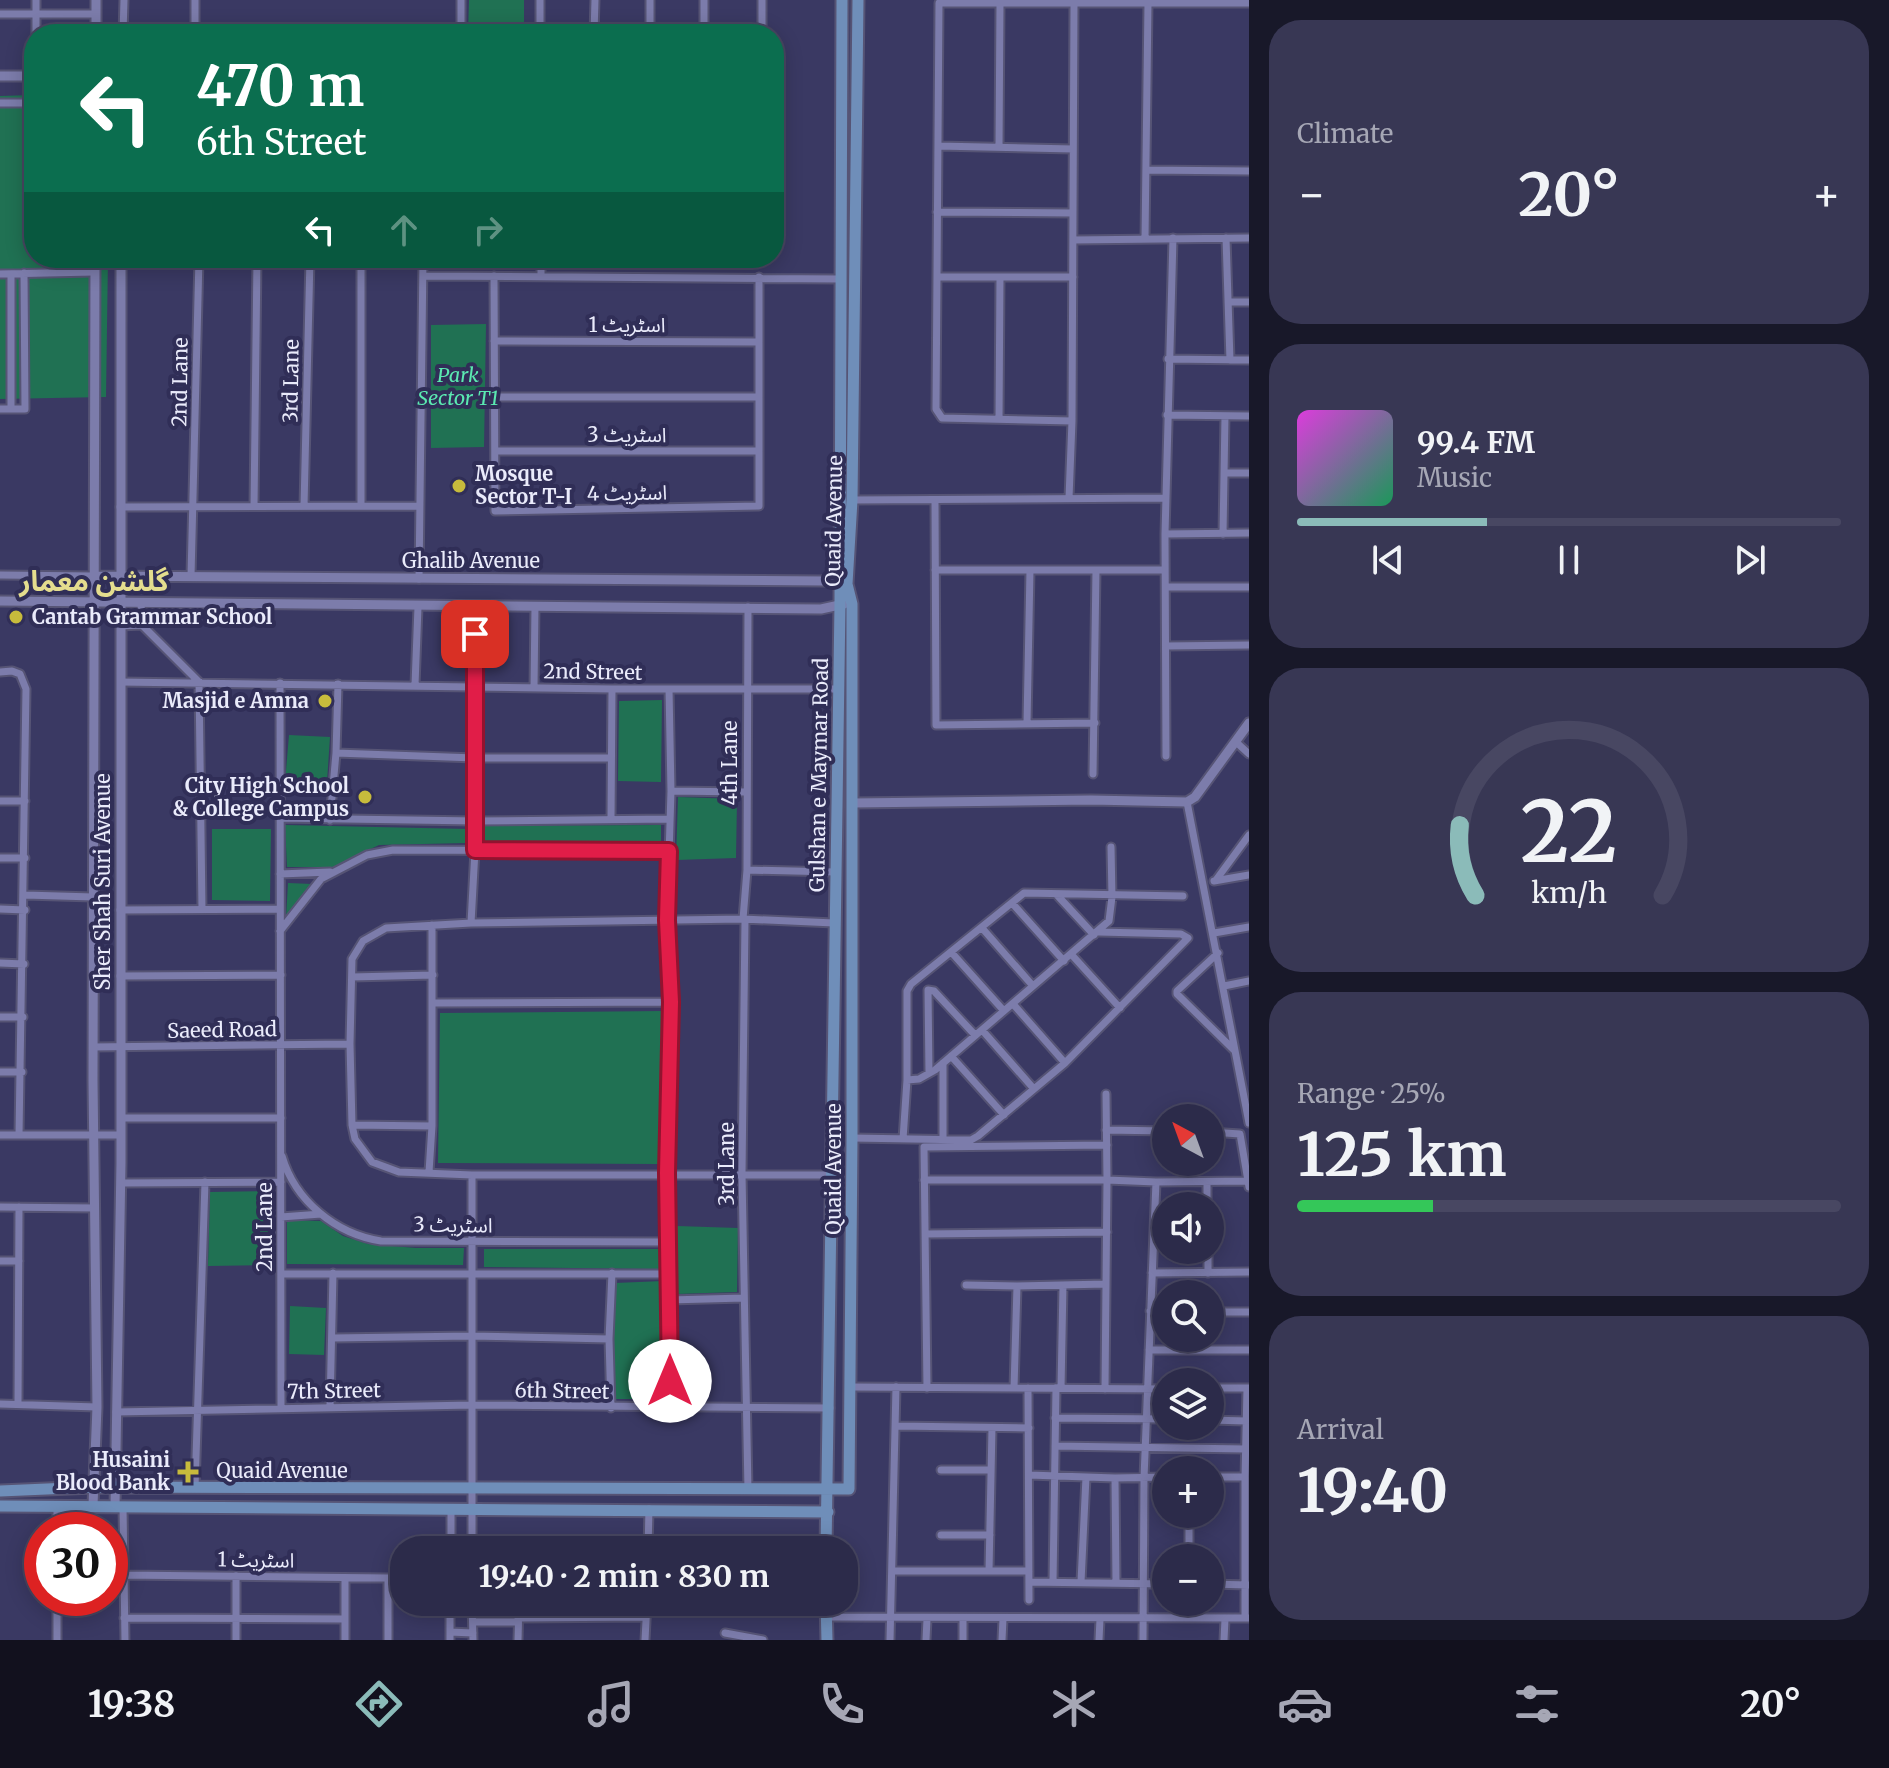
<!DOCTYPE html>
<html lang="en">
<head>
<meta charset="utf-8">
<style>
  body { margin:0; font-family:Merriweather,"Noto Sans Arabic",serif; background:#383754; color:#f1f3f6; height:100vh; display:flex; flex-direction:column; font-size:30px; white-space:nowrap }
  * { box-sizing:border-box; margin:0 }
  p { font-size:26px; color:#a6a7b5 }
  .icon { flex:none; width:44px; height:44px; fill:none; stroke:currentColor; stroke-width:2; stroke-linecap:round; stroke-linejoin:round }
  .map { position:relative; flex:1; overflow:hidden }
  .details { display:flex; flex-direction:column; gap:20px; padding:20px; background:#181829; width:640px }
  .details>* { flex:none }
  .banner { position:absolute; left:24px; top:24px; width:760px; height:244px; border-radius:32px; box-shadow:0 4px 20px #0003,0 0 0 2px #484762; background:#0b6e4f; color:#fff; overflow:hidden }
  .needle { width:52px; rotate:319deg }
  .tools { position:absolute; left:1152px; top:1104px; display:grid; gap:16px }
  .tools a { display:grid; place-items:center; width:72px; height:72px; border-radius:50%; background:#2c2b4a; box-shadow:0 4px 20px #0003,0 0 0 2px #484762; font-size:40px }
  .speed { position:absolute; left:24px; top:1512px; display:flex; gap:16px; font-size:40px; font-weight:700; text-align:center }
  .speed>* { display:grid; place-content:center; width:104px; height:104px; border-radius:50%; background:#2c2b4a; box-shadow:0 4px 20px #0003,0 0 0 2px #484762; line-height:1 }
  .speed .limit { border:12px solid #d22; background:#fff; color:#111 }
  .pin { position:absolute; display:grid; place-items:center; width:68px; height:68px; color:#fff; margin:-34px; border-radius:16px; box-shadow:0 4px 12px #0006 }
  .me { position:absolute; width:88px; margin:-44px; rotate:0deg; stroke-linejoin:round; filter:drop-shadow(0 0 6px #0008) }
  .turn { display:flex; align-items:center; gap:28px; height:168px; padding:0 40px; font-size:36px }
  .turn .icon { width:104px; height:104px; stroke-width:2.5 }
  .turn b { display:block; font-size:56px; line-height:68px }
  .lanes { display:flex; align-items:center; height:76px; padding:0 40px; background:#0003; justify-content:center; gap:40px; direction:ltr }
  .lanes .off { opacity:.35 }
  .big { font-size:60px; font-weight:700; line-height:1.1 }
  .details .card { flex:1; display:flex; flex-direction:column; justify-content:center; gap:12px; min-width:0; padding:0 28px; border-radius:32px; background:#383754 }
  .details .dial { align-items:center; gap:0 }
  .dial svg { height:208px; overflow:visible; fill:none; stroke:#484762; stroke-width:7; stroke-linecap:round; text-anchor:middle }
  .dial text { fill:#f1f3f6; stroke:none }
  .song { display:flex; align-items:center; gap:24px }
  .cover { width:96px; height:96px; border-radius:12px; background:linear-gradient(135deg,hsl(300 70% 55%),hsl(150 70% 35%)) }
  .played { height:8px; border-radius:4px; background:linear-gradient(90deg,#8bbbb9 35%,#484762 35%) }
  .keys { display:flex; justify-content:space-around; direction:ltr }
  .heat { display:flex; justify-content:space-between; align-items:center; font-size:44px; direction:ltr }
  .charge { height:12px; border-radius:6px; background:linear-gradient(90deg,#34c759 25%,#484762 0) }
  .trip { position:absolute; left:390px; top:1536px; width:468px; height:80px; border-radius:32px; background:#2c2b4a; box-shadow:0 4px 20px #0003,0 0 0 2px #484762; font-weight:700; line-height:80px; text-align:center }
  .tabs { display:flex; height:128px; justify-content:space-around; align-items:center; background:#12111e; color:#a6a7b5 }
  .tabs .icon { width:56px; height:56px }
  .tabs .current { color:#8bbbb9 }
  .tabs b { font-size:36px; color:#f1f3f6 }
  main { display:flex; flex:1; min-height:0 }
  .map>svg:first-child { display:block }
</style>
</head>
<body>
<main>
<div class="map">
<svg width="1249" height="1640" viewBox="0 0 1249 1640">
  <rect width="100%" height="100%" fill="#3a3963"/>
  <path fill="#207153" d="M469,0H524V34H468Z
    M34,95V258H108L106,397L0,399V96Z
    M428,258H524V269L428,270Z
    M486,324L484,447L431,448V325Z
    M662,700L661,782L618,781L619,701Z
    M289,735L330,737L327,782H285Z
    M678,797L737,799L736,858L676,860Z
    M285,825L468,829L467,843L379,845L333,867H287Z
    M661,825V845L482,844V826Z
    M212,829H271L270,901L212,900Z
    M288,883L312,884L286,918Z
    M664,1011L659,1164L438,1163L440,1013Z
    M271,1191L268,1265L208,1266L210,1192Z
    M287,1220L321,1221L343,1236L368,1244L416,1248H464L463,1265L287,1264Z
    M677,1226L738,1228L737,1292L676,1294Z
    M484,1249H662L661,1269L484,1267Z
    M663,1281V1399H611L615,1283Z
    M290,1306L326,1308L324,1355L289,1354Z"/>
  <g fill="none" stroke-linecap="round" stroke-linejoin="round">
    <g stroke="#565475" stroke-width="11">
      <path id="minor" d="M461,0V34
        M540,0V34
        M762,0V34
        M0,14H96
        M36,34V0
        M123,34L124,0
        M195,34V0
        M594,34L595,0
        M650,34V0
        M704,34V0
        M0,103H34
        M938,146L1073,149
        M999,147L1000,4
        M1146,170L1249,171
        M937,212L1073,213
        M1226,238L1230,360
        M1145,239L1148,3
        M1073,240L1249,238
        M0,274L94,272
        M11,274V409
        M423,276L841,279
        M494,276L495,511L759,506V277
        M541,276V258
        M937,277H1073
        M1228,302H1249
        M494,341L759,342
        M1168,359L1249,360
        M494,397H759
        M0,409H25L24,273
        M1167,415L1249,416
        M999,419L1000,277
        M1072,421L942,418L936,409L939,3H1249
        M495,451H759
        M1224,473H1249
        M1069,498L1072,421L1074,5
        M852,500L1166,498
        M935,500L936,725L1095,723
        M254,506L257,258
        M304,506L310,258
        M361,506V258
        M120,507L419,506
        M1165,534L1249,533
        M1223,534L1225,416
        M935,570H1165
        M0,575L94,576
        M191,576L199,258
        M419,579L423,258
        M1166,587H1249
        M141,603L142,625L199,682
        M120,626L142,625
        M1166,646L1249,645
        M0,672L12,671L20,674L26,689L19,1135
        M121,682L612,689H838
        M199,682L202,909
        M280,683L281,1408
        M415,685L418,607
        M534,688L535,606
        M669,689L671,791L667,920L671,1002L667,1173L670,1408
        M1027,723L1030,570
        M1236,742L1249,754
        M336,753L475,758H611
        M1166,756L1165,534L1173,238
        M1093,774L1096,570
        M671,791L746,792
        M0,801H25
        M1187,802L1249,1123
        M280,818L476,821L670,819
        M611,818L612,689
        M330,820L336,753L338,684
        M0,858H25
        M747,870L836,872
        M280,874L330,872
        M1216,880L1249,835
        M1214,881L1249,875
        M25,895L93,897
        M1057,895L1094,935
        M1012,903L1064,961
        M0,909L25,910
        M120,910L280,909
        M743,919L747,870L748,607
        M745,920L742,1174L748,1490
        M471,923L475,850L474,607
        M982,928L1033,986
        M280,931L321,879L367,855L393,850L669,851
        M1214,933L1249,927
        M952,953L1004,1011
        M1218,953L1177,991V994L1234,1050
        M1071,954L1120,1008
        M0,963L24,964
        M120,976L281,975
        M352,977L433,975
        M1224,986L1249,981
        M433,1003L671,1002
        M1013,1004L1065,1063
        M0,1017H23
        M982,1030L1034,1089
        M93,1047L350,1044
        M951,1056L1004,1115
        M943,1063V1139
        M0,1072H22
        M929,1073L928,990L934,991L975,1035
        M907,1080L919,1079L935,1070L1109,921L1112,897L1111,847
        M121,1118H281
        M352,1125L432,1126
        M1106,1130L1166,1131
        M1210,1132L1240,1134L1249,1187
        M0,1135H121
        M852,1138L971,1140L978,1136L1065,1063L1188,938L1181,934L1099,932
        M903,1139L907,1080V991L911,984L1024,893L1183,896
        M282,1156C295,1201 336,1234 381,1241L668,1242
        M429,1172L432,1126V925
        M832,1175H472L399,1172L372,1162L355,1139L352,1125L350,1044L352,959L363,941L386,928L471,923L743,919L834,923
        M924,1180H1107L1106,1094
        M1156,1182L1248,1181
        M121,1183L281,1182
        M1207,1183V1206
        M0,1207L95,1208
        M281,1217L321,1214
        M925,1234L1107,1232
        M1208,1250V1273
        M0,1261H19
        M1152,1273L1249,1272
        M281,1274H670
        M966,1285L1017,1286
        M669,1300L744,1298
        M1150,1311H1166
        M1210,1312H1249
        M333,1338L471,1336L609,1339
        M1149,1350H1249
        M850,1387L1166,1389
        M927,1388L924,1147L1107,1145
        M1014,1388L1017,1286L1106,1284
        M1028,1388L1029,1600
        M1061,1388L1063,1285
        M1210,1388H1248
        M1105,1389L1107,1180L1156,1182L1144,1478L1143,1640
        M0,1404L97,1407
        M18,1404L19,1207
        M330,1407L333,1273
        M611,1408L609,1339L612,1273
        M116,1412L472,1405L830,1408
        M1055,1418L1166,1419
        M1210,1420L1246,1421
        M897,1426L1029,1428
        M1055,1446L1245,1449
        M941,1470H991
        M1029,1475L1115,1478
        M1210,1477H1245V1618
        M1245,1477L1247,1388
        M195,1488L205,1182
        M123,1507L125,1640
        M1189,1514V1558
        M57,1530V1506
        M941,1535H990
        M451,1550V1508
        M472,1550V1175
        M648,1550L649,1509
        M892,1571H1029
        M989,1571L992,1428
        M124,1575L388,1578V1640
        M236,1576V1640
        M345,1578V1640
        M1029,1582L1166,1584
        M1053,1582L1056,1388
        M1081,1582L1086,1477
        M1116,1583L1115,1478L1166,1477
        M1210,1584L1248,1585
        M472,1602L473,1640
        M781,1602L826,1612
        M826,1617L1249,1618
        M124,1618L345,1619
        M518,1618L646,1617
        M473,1622H518
        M450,1632L473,1633
        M725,1633L763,1640
        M57,1640V1598
        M450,1640V1602
        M518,1640L519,1602
        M645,1640L647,1602
        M890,1640L896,1387
        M926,1640L927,1619
        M963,1640V1619
        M1002,1640L1003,1619
        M1099,1640L1100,1619
        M1224,1640L1225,1619"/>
    </g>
    <g stroke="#565475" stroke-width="13">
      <path id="tertiary" d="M96,34V0
        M0,76H34
        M94,576L825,581L846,584
        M0,601L821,609L844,604
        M853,803L1091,800L1187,802L1195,797L1249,723
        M93,1505L97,1407L93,1081L95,258
        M115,1507L121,1163V258"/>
    </g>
    <g stroke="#565475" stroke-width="15">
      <path id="secondary" d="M0,1491L93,1487L849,1489L852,1138V604L847,584L852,500L858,0
        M0,1506L828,1512
        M826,1550L840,604L842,0
        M826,1602L827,1640"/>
    </g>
    <use href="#minor" stroke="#7c7cab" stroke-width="7"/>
    <use href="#tertiary" stroke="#7c7cab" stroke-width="9"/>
    <use href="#secondary" stroke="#6f8eb9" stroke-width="11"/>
  </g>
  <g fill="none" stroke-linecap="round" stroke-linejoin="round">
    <g stroke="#92132f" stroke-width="20">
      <path id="route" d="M475,634V850L669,851L667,920L671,1002L667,1173L670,1381"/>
    </g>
    <use href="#route" stroke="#e11d48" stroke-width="14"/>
  </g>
  <g fill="#c7bb3c" stroke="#302e57" stroke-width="3">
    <circle cx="459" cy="486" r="8"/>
    <circle cx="16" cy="617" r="8"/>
    <circle cx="325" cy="701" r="8"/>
    <circle cx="365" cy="797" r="8"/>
    <path d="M184 1460h8v8h8v8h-8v8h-8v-8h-8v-8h8z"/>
  </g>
  <g text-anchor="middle" stroke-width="8" stroke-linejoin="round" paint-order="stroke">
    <g font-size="20" fill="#eaebfb" stroke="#302e57">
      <text x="627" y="332">اسٹریٹ 1</text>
      <text transform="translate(291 381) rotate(-89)" y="7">3rd Lane</text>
      <text transform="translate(180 382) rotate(-89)" y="7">2nd Lane</text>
      <text x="627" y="442">اسٹریٹ 3</text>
      <text transform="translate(627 493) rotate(-1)" y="7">اسٹریٹ 4</text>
      <text transform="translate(834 521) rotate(-89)" y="7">Quaid Avenue</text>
      <text x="471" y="568">Ghalib Avenue</text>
      <text transform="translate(593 672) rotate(1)" y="7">2nd Street</text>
      <text transform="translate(730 763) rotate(-90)" y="7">4th Lane</text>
      <text transform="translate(819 775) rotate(-89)" y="7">Gulshan e Maymar Road</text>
      <text transform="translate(103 882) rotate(-90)" y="7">Sher Shah Suri Avenue</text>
      <text transform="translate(222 1030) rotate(-1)" y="7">Saeed Road</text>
      <text transform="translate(727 1164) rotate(-90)" y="7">3rd Lane</text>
      <text transform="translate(834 1169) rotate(-90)" y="7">Quaid Avenue</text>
      <text transform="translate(453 1225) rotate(1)" y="7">اسٹریٹ 3</text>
      <text transform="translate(265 1227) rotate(-90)" y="7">2nd Lane</text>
      <text transform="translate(334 1391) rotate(-1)" y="7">7th Street</text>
      <text transform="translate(562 1391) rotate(1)" y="7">6th Street</text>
      <text x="282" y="1478">Quaid Avenue</text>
      <text transform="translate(256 1560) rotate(1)" y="7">اسٹریٹ 1</text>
    </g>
    <g font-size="20" font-style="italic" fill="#5be9b1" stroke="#302e57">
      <text x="458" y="382">Park<tspan x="458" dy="23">Sector T1</tspan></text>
    </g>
    <g font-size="20" font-weight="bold" fill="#eaebfb" stroke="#302e57" text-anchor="end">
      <text x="475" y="481" text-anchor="start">Mosque<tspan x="475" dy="23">Sector T-I</tspan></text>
      <text x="32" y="624" text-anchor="start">Cantab Grammar School</text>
      <text x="309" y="708">Masjid e Amna</text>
      <text x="349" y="793">City High School<tspan x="349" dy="23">&amp; College Campus</tspan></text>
      <text x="170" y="1467">Husaini<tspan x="170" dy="23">Blood Bank</tspan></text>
    </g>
    <g font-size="28" font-weight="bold" fill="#e4dd8e" stroke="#302e57">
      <text x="94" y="591">گلشن معمار</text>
    </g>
  </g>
</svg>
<div class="tools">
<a><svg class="needle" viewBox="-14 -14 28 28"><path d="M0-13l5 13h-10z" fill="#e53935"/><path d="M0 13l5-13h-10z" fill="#a6a7b5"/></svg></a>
<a><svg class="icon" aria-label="sound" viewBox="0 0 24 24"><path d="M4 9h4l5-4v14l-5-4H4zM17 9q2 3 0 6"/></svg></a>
<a><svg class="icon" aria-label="search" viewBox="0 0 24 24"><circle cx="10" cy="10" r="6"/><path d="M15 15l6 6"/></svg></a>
<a><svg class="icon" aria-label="layers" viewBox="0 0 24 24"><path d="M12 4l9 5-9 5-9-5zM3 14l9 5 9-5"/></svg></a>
<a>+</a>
<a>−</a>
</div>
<div class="speed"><div class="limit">30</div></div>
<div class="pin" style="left:475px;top:634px;background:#d93025"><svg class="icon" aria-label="arrive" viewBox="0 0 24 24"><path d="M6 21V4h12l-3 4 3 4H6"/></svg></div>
<svg class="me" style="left:670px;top:1381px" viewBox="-20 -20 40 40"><circle r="19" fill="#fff"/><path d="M0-13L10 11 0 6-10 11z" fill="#e11d48"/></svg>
<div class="trip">19:40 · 2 min · 830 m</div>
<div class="banner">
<div class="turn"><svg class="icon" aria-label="left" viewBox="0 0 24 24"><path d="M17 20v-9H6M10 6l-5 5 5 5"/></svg><div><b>470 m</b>6th Street</div></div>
<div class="lanes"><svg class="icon" aria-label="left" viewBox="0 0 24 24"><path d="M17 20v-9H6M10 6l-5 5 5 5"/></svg><svg class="icon off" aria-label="ahead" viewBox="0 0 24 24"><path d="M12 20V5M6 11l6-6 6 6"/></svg><svg class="icon off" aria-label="right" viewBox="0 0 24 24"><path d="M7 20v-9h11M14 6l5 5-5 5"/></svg></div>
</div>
</div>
<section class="details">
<div class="card"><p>Climate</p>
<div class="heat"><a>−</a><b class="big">20°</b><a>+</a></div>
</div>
<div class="card">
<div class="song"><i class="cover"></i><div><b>99.4 FM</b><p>Music</p></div></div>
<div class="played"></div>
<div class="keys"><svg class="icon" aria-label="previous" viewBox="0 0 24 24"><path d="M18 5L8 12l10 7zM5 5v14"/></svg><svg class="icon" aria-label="pause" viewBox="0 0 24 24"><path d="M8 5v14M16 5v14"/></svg><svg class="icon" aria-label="next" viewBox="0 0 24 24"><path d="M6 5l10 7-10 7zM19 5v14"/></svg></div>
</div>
<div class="card dial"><svg viewBox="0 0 100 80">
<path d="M14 69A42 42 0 1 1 86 69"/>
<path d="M14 69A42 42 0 0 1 8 42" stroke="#8bbbb9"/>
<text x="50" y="56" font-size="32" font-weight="700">22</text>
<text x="50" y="72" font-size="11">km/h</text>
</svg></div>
<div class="card"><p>Range · 25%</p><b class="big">125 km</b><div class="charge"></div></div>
<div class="card"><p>Arrival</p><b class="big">19:40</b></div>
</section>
</main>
<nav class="tabs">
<b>19:38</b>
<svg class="icon current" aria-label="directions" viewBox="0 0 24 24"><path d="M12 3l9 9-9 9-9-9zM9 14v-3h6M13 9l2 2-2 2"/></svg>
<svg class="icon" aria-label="music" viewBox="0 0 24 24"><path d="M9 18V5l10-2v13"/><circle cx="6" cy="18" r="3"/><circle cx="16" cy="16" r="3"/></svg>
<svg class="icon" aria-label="phone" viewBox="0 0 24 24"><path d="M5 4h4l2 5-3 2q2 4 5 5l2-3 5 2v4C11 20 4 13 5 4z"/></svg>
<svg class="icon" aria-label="climate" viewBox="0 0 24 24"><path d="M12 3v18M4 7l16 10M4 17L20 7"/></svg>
<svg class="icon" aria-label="car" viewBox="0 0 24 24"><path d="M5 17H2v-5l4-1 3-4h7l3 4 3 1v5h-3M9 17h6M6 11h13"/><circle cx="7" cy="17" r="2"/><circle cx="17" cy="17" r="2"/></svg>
<svg class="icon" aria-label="filters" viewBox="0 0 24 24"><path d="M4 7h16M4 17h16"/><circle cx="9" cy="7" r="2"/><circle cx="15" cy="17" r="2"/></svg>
<b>20°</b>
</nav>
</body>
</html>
